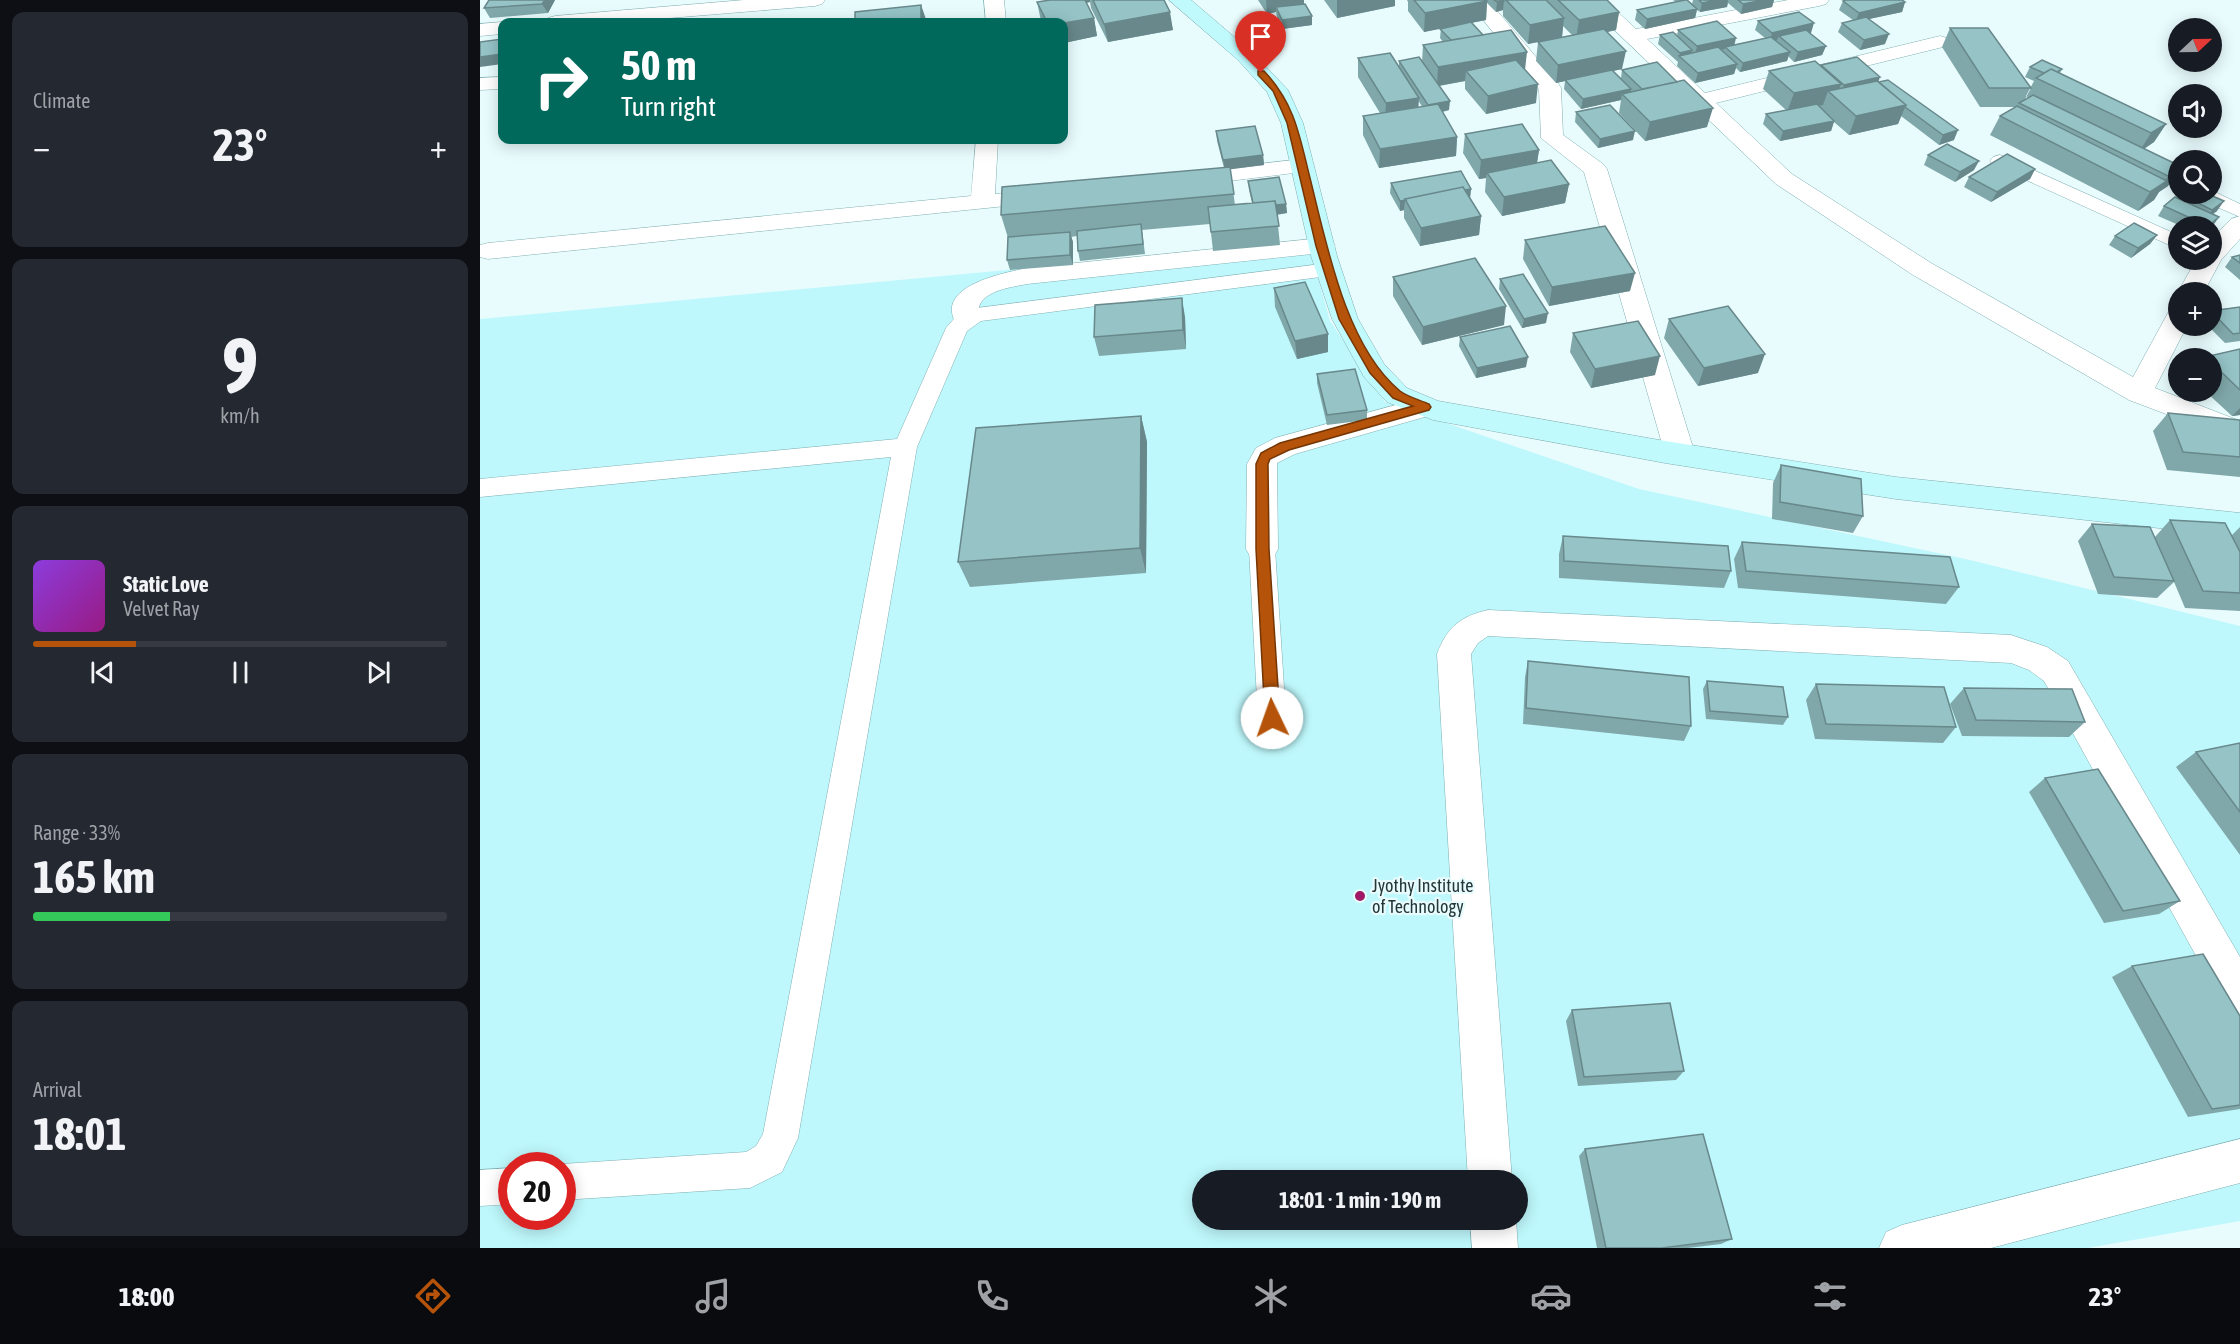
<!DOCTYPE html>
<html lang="en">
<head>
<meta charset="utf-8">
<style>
  body { margin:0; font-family:"Asap Condensed",sans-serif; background:#242831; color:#f1f3f6; height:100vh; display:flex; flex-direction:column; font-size:22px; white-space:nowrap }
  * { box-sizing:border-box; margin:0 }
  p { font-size:20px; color:#9ea1a6 }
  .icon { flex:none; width:33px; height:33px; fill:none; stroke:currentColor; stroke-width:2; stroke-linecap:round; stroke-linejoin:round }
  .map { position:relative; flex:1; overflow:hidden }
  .panel { display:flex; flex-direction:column; gap:12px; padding:12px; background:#0d0f14; width:480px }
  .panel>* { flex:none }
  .banner { position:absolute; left:18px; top:18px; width:570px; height:126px; border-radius:12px; box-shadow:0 3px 15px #0003; background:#00695c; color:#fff; overflow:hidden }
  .needle { width:39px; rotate:68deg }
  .fabs { position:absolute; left:1688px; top:18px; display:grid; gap:12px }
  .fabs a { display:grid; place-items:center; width:54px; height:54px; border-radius:50%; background:#171b24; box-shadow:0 3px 15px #0003; font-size:30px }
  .speed { position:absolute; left:18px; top:1152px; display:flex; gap:12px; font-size:30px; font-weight:700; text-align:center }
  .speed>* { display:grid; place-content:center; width:78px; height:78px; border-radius:50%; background:#171b24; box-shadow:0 3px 15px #0003; line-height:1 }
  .speed .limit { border:9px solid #d22; background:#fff; color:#111 }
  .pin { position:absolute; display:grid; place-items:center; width:51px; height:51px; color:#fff; margin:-62px -26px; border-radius:50% 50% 50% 0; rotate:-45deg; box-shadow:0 0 6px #0007 }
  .pin .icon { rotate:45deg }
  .me { position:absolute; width:66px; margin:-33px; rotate:357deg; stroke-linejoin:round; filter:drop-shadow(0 0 4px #0008) }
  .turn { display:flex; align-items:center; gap:21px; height:126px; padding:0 24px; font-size:27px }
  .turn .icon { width:78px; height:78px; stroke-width:2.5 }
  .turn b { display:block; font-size:42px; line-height:51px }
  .big { font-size:45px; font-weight:700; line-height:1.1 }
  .panel .widget { flex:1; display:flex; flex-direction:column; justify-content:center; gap:9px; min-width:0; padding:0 21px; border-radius:12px; background:#242831 }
  .panel .dial { align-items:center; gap:0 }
  .dial b { font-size:78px; line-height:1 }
  .song { display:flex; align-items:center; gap:18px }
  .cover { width:72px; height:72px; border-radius:9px; background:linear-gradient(135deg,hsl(270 70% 55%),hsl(310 70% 35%)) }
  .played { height:6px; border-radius:3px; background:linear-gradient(90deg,#b45309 25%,#363941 25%) }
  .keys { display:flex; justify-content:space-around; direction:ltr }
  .heat { display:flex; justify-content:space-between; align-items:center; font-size:33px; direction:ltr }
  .charge { height:9px; border-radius:4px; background:linear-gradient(90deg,#34c759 33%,#363941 0) }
  .trip { position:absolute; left:712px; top:1170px; width:336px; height:60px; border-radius:30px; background:#171b24; box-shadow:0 3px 15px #0003; font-weight:700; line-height:60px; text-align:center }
  .tabs { display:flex; height:96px; justify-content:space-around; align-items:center; background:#090b0e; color:#9ea1a6 }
  .tabs .icon { width:42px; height:42px }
  .tabs .current { color:#b45309 }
  .tabs b { font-size:27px; color:#f1f3f6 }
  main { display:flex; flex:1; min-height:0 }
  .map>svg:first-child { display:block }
</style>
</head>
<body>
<main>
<section class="panel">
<div class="widget"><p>Climate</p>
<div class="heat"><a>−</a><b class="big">23°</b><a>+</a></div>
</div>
<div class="widget dial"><b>9</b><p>km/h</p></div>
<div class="widget">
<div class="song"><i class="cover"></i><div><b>Static Love</b><p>Velvet Ray</p></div></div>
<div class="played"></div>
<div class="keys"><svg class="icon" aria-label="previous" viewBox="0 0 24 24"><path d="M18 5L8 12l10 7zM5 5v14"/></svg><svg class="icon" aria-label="pause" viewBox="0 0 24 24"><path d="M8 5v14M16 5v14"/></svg><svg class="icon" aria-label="next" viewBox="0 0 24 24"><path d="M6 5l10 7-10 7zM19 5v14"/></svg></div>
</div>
<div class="widget"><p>Range · 33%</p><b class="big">165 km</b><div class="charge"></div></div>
<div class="widget"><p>Arrival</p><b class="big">18:01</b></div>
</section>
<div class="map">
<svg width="1760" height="1248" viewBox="0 0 1760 1248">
  <rect width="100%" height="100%" fill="#e9fcfd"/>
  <path fill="#bef8fc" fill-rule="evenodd" d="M828,242L850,321L905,402L1159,489L1490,560L1760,626V1221L1608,1248H0V319ZM32,1166H82V1216H32ZM723,1180H1038V1220H723Z"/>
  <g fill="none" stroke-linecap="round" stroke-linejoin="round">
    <g stroke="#81afb2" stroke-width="1">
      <path id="service" d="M1520,155L1698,235V249L1513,165L1510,161L1513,157Z
        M1660,158L1698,175V188L1653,168L1650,164L1653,160Z
        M1731,190L1760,204V217L1716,198L1713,194H1731Z
        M849,263L856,265L859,270L856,275L501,321L487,331L437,447L318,1138L302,1172L270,1188L82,1200V1166H78L82,1164L266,1152L276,1146L283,1134L411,457L0,497V479L417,439L466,328L478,314L489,309Z
        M782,539L791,542L795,549L806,718L802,727L792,730L782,727L778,718L769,549L773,542Z
        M32,1168V1204L0,1206V1170Z"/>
    </g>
    <g stroke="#81afb2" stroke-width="1">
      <path id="minor" d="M264,0H345L342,4L335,6L141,22H65L68,18L75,16Z
        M504,0H524L526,22H506Z
        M987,0H1008L1078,83L1081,88L1083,135L1123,164L1127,169L1215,454L1210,462L1200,465L1190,462L1185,454L1104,172L1061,138L1059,89Z
        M1103,0H1125L1156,29L1308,0H1349L1346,4L1339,6L1167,39L1225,93L1460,36L1467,38L1470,42L1467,46L1236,103L1312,174L1451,263L1653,377L1689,311L1698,308V326H1707L1675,388L1760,421V442L1649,400L1433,275L1296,184Z
        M22,22H25H22V34L0,36V24Z
        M22,77V89L0,90V78Z
        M496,140H518L515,194L567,189L575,191L579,196L575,201L8,259L0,257V245L8,243L491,196Z
        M822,159L830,161L834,166L830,171L708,186L700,184L696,179L700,174L708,172Z
        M1760,216V239L1741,260L1724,292H1698L1716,260H1731V240L1751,219Z
        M842,238L851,240L855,246L851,252L547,284C533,287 504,290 499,307C497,314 500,318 495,325L486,328L477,325C452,286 524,273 547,268Z
        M945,397L955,400L959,407L955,414L815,454L797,463L798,549L793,558L782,561L771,558L766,549L767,464L776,448L795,438Z
        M1008,610L1531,635L1567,647L1588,661L1760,957V1016L1746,1010L1564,681L1549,670L1531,663L1008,636L998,643L991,654L1032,1180H988L957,654C967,627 981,616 1008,610Z
        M1760,1139V1183L1511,1248H1399L1406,1232L1422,1225Z
        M990,1220H1036L1038,1248H992Z"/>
    </g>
    <g stroke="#81afb2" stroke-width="1">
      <path id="secondary" d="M689,0H711L772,52L808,90L823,123L857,256L878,319L904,364L927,388L958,401L1185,441L1416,477L1760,513V537L1416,499L1185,463L953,420L907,402L884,377L852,319L831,256L801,123L787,92L758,60Z"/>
    </g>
    <use href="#service" fill="#fff" fill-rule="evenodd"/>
    <use href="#minor" fill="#fff" fill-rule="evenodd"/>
    <use href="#secondary" fill="#c1fafd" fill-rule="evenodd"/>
  </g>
  <path fill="#80a8aa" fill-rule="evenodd" d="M75,0L68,13L10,18L4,8Z
    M570,0H684L693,30L628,42L611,8L610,2L606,3L614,18L617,36L584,43V22H562L561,21L557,2Z
    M778,0H824V4L832,25L802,29L797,17L796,12L787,14Z
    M844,0H915V6L857,18Z
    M927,0H1127L1139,12L1136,30L1127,32L1142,69L1133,71L1141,78L1142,70L1227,127L1165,141L1139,113L1141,100L1101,109L1084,89L1085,81L1076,83L1056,61L1058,42L1092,35L1083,26L1082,37L1048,44L1023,16V10L1016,12L1007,3L1006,20L991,23L1003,35L1045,70L1056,103L1006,114L985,89V81L959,86L969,110L963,112L977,137L976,156L899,168L883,135V116L900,113L878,77V58L919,67V61L942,62L943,45L963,42L960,38L961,28L944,32L928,11V2ZM938,100L941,105L943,107H938Z
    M1193,0H1208H1207L1212,4L1213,0H1294L1292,7L1261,14L1248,3L1247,7L1220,12L1217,10L1215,18L1165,29L1155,20L1157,10L1196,2Z
    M1363,1L1425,2L1422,12L1389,19L1405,44L1380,50L1358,32L1362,23L1373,20L1359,10Z
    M1278,21L1331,33H1330L1346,46L1342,55L1314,62L1308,56L1307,61L1260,72L1256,68L1254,74L1215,83L1197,66L1198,62L1178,44L1180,35L1197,36L1198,30L1254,45L1285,38L1275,30Z
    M1470,28L1551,88L1545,99L1548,97L1546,96L1554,81L1545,77L1550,67L1582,69L1580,73L1686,124L1674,142L1664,149L1698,165L1688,186L1679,192L1674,200L1658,211L1510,135L1520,116L1537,107H1500L1462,47Z
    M1340,66L1398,82L1474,140L1459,145L1421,116L1418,124L1369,135L1354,122L1351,131L1300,141L1283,124L1286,114L1306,110L1283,89L1289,71Z
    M1096,112L1153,140L1118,148L1095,122Z
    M736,131L783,155L784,165L750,169L755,205L772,203L769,190L768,181L806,204L807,213L797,215L800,245L733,251L730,224L662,230L665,254L600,261L598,251L597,236L591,237L593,242V265L530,270L527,260L528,238L521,215L744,168L737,141Z
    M985,134L1059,150L1057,163L1089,184L1085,203L1022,216L1005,192L1006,178L999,179L983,153Z
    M1448,155L1494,170L1475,182L1444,165Z
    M1555,169L1550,179L1511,202L1484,187L1489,177Z
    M911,183L991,189L990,198L1001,216L999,235L940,246L924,218V210L920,211L910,193Z
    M1700,194L1737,211L1733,214L1731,226H1701L1678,216L1684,206L1698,198Z
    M1677,235L1670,244L1651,258L1629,245L1635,236Z
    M1045,240L1150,291L1069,306L1043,259Z
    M1760,255V280L1745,267L1752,257Z
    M913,277L1024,325L942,345L913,296Z
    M1020,279L1066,323L1042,328L1019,289Z
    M794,288L848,334V352L817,359L795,307Z
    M1760,307V341L1745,343L1728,326H1731V310Z
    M705,317L706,349L619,356L614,337Z
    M1189,319L1278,373L1218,386L1184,338Z
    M1093,333L1175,375L1111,388L1090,352Z
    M980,337L1046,367L996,378L979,346Z
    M1760,349V415L1752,416L1726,392H1731V358H1723L1725,357Z
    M837,374L887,410V420L847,425L837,383Z
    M1688,413L1760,420V477L1687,470L1673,431Z
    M661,416L667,442L666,573L490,587L478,562Z
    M1301,465L1383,516L1373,533L1292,519L1293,483Z
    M1690,520L1752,535L1760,527V611L1705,608L1694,582L1677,598L1618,594L1598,541L1612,524L1675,537Z
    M1083,536L1251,571L1244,588L1079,578V554Z
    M1262,542L1479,587L1466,604L1258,588L1254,559Z
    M1048,661L1211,726L1204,741L1043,724L1045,677Z
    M1227,681L1308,717L1303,725L1226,719L1223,689Z
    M1336,684L1476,727L1463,743L1335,739L1326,700Z
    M1484,688L1605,722L1589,737L1482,736L1470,704Z
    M1760,743V855L1696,767L1716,752Z
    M1565,778L1700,901L1679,914L1624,923L1549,792Z
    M1652,966L1760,1016V1109L1708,1117L1632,977Z
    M1092,1010L1204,1071L1196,1080L1098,1086L1086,1021Z
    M1105,1149L1252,1239L1241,1244L1208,1248H1117L1099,1156Z"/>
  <path fill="#68888b" d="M65,0H75L68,13L62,4Z
    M575,0H610V2L577,8Z
    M786,0H824V7H796V12L787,14Z
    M857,0H915V6L857,18Z
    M1237,0H1248L1247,7L1220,12L1222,3Z
    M1284,0H1294L1292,7L1261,14L1263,4Z
    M1007,1L1006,20L944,32L945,13Z
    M1024,1L1023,10L1016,12L1017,2Z
    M1425,2L1422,12L1375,22L1379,13Z
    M441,5L447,22H441Z
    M1217,9L1215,18L1165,29L1167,19Z
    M690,12L693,30L628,42L624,24Z
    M1139,12L1136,30L1096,39L1099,20Z
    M832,16V25L802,29V20Z
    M614,18L617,36L584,43V23Z
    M1084,18L1082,37L1048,44L1050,25Z
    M1334,23L1331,33L1302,39L1299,36L1297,40L1290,42L1292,33Z
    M1409,34L1405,44L1380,50L1384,40Z
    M1256,38L1254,47H1245V49L1215,56L1217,46Z
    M1346,46L1342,55L1314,62L1318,52Z
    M1212,50L1210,59L1199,56L1198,62L1200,53Z
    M1146,51L1142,69L1086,81L1085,80V81L1076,83L1078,65Z
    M1047,52L1045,70L986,71L985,81L957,86L958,67Z
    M1310,52L1307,61L1260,72L1263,63Z
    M22,54V64L0,67V57Z
    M1257,64L1254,74L1215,83L1218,73Z
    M1400,77L1397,86L1361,95L1364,85Z
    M1058,84L1056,103L1006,114L1008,96Z
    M1361,84L1356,99L1348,91L1343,105L1307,112L1314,93Z
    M1151,89L1149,98L1142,94L1141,100L1101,109L1103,99Z
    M939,98L938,116L905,122L906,103Z
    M970,101L969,110L948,114V105Z
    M1426,105L1418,124L1369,135L1376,116Z
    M1233,108L1227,127L1165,141L1170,122Z
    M1354,121L1351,131L1300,141L1303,131Z
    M1686,124L1674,142L1659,152L1671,133Z
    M1478,130L1474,140L1459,145L1463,135Z
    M1155,131L1153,140L1118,148L1120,139Z
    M977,137L976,156L899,168L900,149Z
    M1059,150L1056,169L1007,173L1006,178L999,179L1001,160Z
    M783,155L784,165L745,170L743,160Z
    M1499,161L1494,170L1475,182L1480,172Z
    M1555,169L1550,179L1511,202L1517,192Z
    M1698,169V172L1688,186L1679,192L1674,200L1658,211L1670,192L1683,184L1688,176Z
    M1089,184L1085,203L1022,216L1024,197Z
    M991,189L990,198L926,200Z
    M925,200L924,210L920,211V201Z
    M1744,201L1737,211L1725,220L1732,210Z
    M806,204L807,213L775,217L774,208Z
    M1001,216L999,235L940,246L941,228Z
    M1739,217L1732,227L1731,228V226H1728Z
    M590,232L593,242V265L590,255Z
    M1677,235L1670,244L1651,258L1658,248Z
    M1155,273L1150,291L1069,306L1072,287Z
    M702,298L705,317L706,349L703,330Z
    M1026,306L1024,325L942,345L943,327Z
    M1068,313L1066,323L1042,328L1044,319Z
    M848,334V352L817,359L815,341Z
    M1285,354L1278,373L1218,386L1224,368Z
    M1180,356L1175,375L1111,388L1115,369Z
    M1048,357L1046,367L996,378L997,368Z
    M1760,408V415L1752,416Z
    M661,416L667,442L666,573L660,548Z"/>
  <path fill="#95c3c6" stroke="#68888b" stroke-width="1.5" d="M9,0H65L62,4L4,8Z
    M570,0H605L614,18L584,23V22H567L557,2Z
    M613,0H684L690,12L624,24Z
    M934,0H1006L1007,1L945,13Z
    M1014,0H1024V1L1017,2Z
    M1026,0H1066L1084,18L1050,25Z
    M1078,0H1127L1139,12L1099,20Z
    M1205,0H1207L1217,9L1167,19L1157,10Z
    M1219,0H1237L1222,3Z
    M1258,0H1284L1263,4Z
    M1366,0H1422L1425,2L1379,13L1363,1Z
    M825,4L832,16L802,20L796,7Z
    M441,5V22H375V12Z
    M1319,12L1334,23L1292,33L1278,21Z
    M1386,17L1409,34L1384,40L1362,23Z
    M1237,21L1256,38L1217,46L1198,30Z
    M991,22L1003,35L971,40L960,29Z
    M1470,28H1508L1551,88H1509Z
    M1124,29L1146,51L1078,65L1058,42Z
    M1031,30L1047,52L958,67L943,45Z
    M1326,30L1346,46L1318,52L1299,36Z
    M1193,32L1212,50L1200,53L1180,35Z
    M1291,37L1310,52L1263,63L1245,47Z
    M22,39V54L0,57V42Z
    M1238,47L1257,64L1218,73L1199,56Z
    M910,53L939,98L906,103L878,58Z
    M939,57L970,101L948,105L919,61Z
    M1377,57L1400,77L1364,85L1341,65Z
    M1036,60L1058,84L1008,96L986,71Z
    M1562,60L1582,69L1577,72L1571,69L1564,73L1550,67Z
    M1335,61L1361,84L1314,93L1289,71Z
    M1177,62L1197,82L1162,89L1142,70Z
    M1571,69L1686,124L1671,133L1556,78Z
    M1132,70L1151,89L1103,99L1085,80Z
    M1204,80L1233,108L1170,122L1142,94Z
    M1408,80L1478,130L1463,135L1425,107L1426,105L1399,82Z
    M1397,81L1426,105L1376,116L1348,91Z
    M1553,95L1698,165V169L1688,176L1539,103Z
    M958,104L977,137L900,149L883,116Z
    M1337,104L1354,121L1303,131L1286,114Z
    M1130,105L1155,131L1120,139L1096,112Z
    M1537,106L1687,181L1670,192L1520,116Z
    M1042,124L1059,150L1001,160L985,134Z
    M775,126L783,155L743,160L736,131Z
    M1467,144L1499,161L1480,172L1448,155Z
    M1527,154L1555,169L1517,192L1489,177Z
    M1071,160L1089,184L1024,197L1007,173Z
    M750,167L754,194L521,215L522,187Z
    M981,171L991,189L985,190L983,187L925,199L926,200L920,201L911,183Z
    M799,177L806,204L796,205L795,201L773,203L768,181Z
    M983,187L1001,216L941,228L925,199Z
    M1700,194H1728L1744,201L1732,210Z
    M1695,197L1739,217L1728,226L1684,206Z
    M795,201L799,226L731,232L728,207Z
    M1654,223L1677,235L1658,248L1635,236Z
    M661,224L663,244L598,251L597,231Z
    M1125,226L1155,273L1072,287L1045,240Z
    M590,232V255L527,260L528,237Z
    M1760,255V263L1752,257Z
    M995,258L1026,306L943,327L913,277Z
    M1043,274L1068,313L1044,319L1020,279Z
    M825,282L848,334L815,341L794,288Z
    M702,298L703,330L614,337L615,305Z
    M1248,306L1285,354L1224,368L1189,319Z
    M1760,307V333L1753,334L1731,311Z
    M1158,321L1180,356L1115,369L1093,333Z
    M1030,326L1048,357L997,368L980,337Z
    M1760,349V390L1731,362V358H1727L1725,357Z
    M875,369L887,410L847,415L837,374Z
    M1688,413L1760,420V457L1703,452Z
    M661,416L660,548L478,562L496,428Z
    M1301,465L1381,479L1383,516L1300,502Z
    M1690,520L1745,523L1760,552V593L1723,591Z
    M1612,524L1670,527L1694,581L1634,577Z
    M1083,536L1248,546L1251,571L1084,561Z
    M1262,542L1470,557L1479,587L1266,571Z
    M1048,661L1209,677L1211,726L1046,708Z
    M1227,681L1303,687L1308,717L1230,711Z
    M1336,684L1464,687L1476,727L1346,724Z
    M1484,688L1592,689L1605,722L1496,720Z
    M1760,743V812L1716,752Z
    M1618,769L1700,901L1643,911L1565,778Z
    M1723,954L1760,1016V1105L1732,1109L1652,966Z
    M1190,1003L1204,1071L1104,1077L1092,1010Z
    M1223,1134L1252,1239L1182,1248H1126L1105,1149Z"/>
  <path fill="#b45309" stroke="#753606" stroke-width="1.5" d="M778,71H784C814,103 819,133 829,174C846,241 865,346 920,391C928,397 940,400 949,404L951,407L949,410L809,450L790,459L788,464L789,549L800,718L797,722L792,724L787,722L785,718L776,549V464L781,453L800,443L933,406L913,398L890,373L859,319L836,246L807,123L793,91L778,75Z"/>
  <circle fill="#a01967" stroke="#e9fcfd" stroke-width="2" cx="880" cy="896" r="6"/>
  <g text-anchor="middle" stroke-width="4.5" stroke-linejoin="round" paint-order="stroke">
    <g font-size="18" fill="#243638" stroke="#e9fcfd" text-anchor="start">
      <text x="892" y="892">Jyothy Institute<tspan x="892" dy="21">of Technology</tspan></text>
    </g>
  </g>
</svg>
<div class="fabs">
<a><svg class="needle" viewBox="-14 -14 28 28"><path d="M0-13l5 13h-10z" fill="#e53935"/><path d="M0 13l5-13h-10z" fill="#9ea1a6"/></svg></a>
<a><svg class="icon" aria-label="sound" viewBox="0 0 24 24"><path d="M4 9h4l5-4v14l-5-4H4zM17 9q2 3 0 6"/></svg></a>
<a><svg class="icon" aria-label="search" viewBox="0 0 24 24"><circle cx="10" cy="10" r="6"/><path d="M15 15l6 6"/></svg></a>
<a><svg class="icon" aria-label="layers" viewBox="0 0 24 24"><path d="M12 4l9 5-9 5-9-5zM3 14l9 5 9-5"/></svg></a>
<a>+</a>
<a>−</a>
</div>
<div class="speed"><div class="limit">20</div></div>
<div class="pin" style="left:781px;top:73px;background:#d93025"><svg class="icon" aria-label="arrive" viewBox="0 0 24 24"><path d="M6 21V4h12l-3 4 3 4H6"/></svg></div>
<svg class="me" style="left:792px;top:718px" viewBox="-20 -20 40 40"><circle r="19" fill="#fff"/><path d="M0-13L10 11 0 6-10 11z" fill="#b45309"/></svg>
<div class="trip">18:01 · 1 min · 190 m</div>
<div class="banner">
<div class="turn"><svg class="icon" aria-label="right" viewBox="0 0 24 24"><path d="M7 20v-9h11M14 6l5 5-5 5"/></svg><div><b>50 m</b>Turn right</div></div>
</div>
</div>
</main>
<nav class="tabs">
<b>18:00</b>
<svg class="icon current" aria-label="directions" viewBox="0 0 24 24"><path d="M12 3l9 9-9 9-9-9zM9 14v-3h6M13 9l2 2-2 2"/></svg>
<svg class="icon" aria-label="music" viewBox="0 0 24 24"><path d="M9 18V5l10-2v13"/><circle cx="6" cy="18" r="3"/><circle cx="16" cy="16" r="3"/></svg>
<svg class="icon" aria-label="phone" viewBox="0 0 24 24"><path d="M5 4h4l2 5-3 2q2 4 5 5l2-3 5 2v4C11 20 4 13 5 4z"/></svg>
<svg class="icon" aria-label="climate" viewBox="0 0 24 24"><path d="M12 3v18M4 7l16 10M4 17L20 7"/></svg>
<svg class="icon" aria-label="car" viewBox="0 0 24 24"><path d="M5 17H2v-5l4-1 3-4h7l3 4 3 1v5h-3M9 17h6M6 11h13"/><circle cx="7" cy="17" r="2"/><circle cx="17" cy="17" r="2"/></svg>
<svg class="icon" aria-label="filters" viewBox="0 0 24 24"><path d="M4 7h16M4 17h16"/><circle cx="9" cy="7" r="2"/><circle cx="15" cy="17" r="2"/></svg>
<b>23°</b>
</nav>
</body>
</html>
